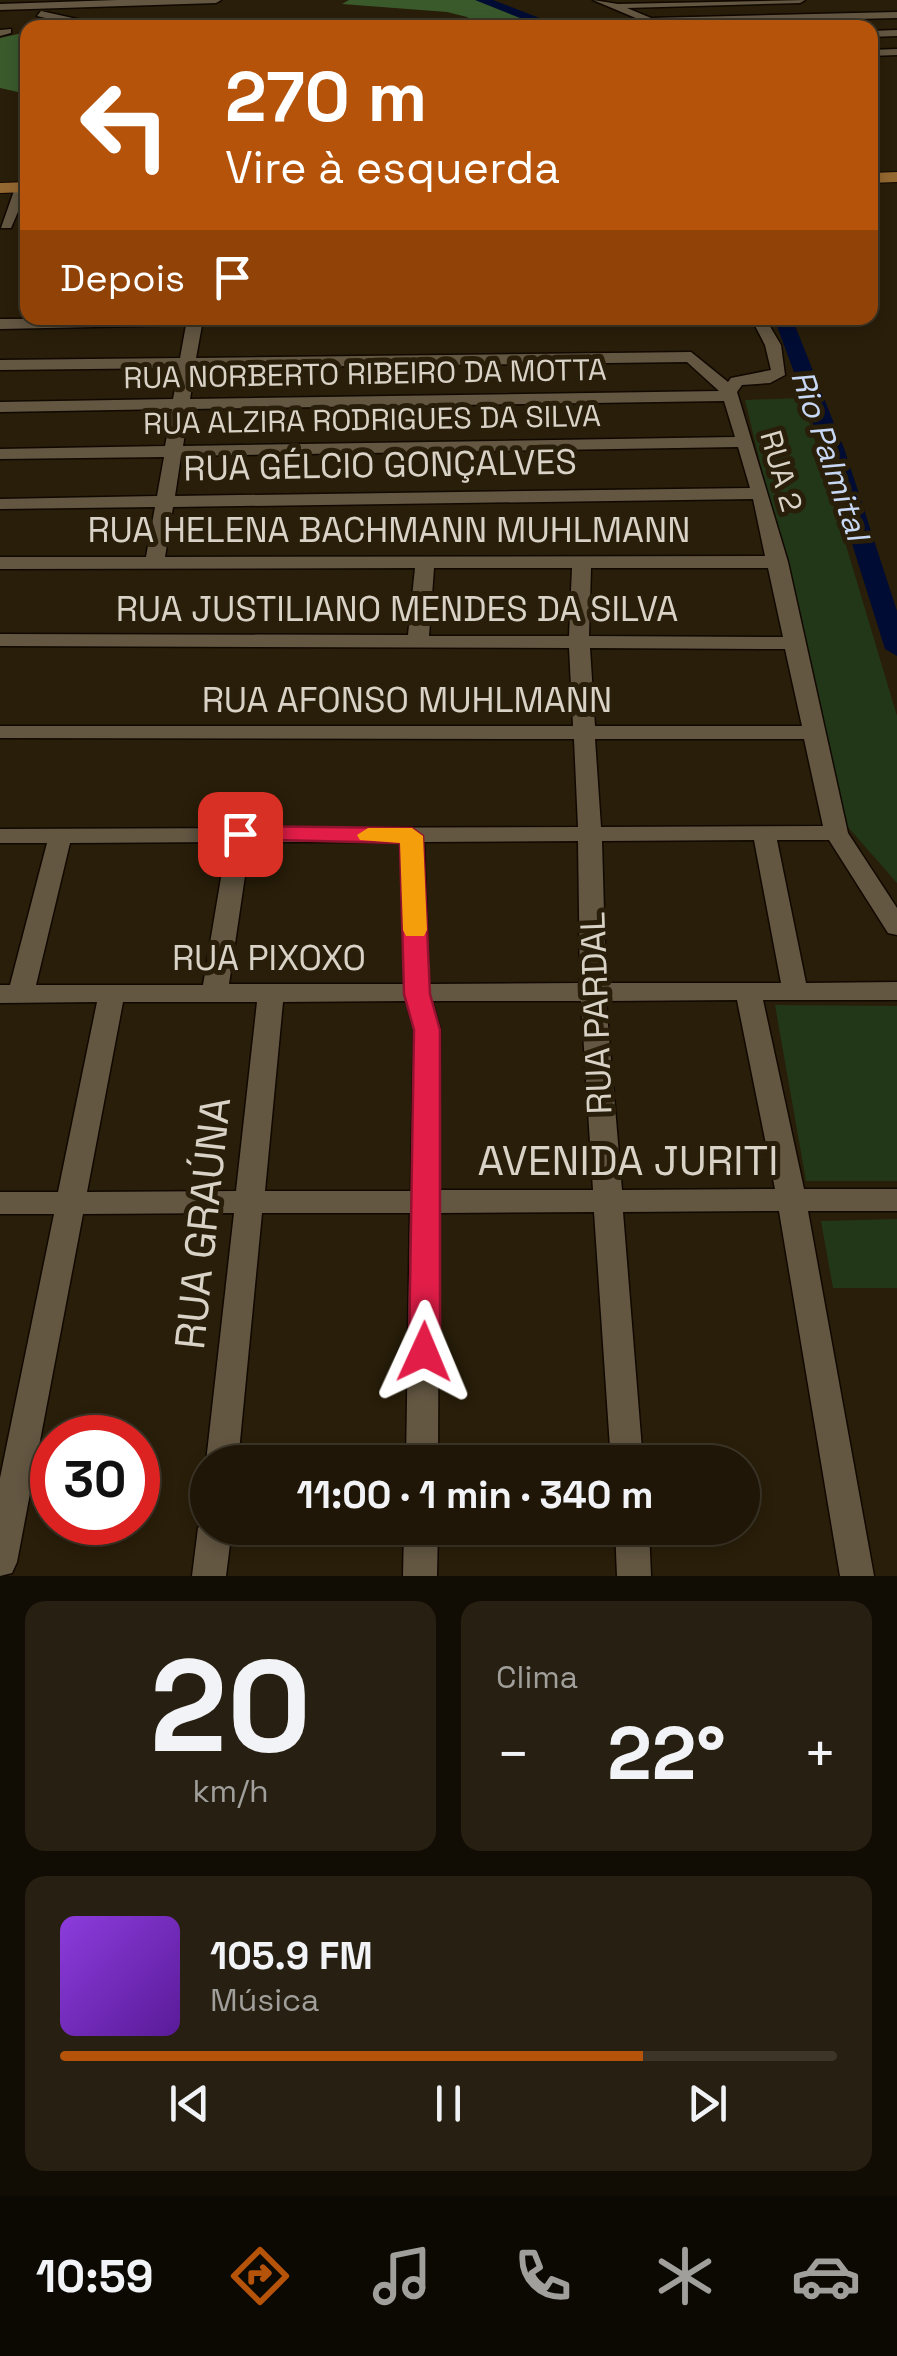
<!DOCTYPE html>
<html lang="pt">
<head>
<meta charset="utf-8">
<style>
  body { margin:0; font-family:"Space Grotesk",sans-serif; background:#271f11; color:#f1f3f6; height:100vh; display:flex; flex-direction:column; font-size:38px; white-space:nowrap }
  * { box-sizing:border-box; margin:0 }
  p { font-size:32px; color:#a19f9b }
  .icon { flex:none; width:55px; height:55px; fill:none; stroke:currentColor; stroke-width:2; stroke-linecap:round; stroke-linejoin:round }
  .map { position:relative; height:1576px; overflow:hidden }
  .details { display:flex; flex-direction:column; gap:25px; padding:25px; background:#110c04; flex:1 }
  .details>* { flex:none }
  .banner { position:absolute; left:20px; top:20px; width:858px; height:305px; border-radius:20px; box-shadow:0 5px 15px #0003,0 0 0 2px #3c3528; background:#b45309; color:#fff; overflow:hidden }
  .speed { position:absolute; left:30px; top:1415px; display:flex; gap:20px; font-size:50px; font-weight:700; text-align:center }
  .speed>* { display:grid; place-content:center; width:130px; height:130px; border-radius:50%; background:#1f1607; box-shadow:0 5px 15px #0003,0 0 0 2px #3c3528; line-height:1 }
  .speed .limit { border:15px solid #d22; background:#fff; color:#111 }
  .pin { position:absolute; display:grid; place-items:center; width:85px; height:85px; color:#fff; margin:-42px; border-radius:20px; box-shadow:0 5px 15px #0006 }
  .me { position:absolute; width:110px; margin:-55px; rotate:1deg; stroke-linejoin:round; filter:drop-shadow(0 0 8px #0008) }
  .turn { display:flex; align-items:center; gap:35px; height:210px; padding:0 40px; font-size:45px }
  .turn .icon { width:130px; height:130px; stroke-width:2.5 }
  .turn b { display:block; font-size:70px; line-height:85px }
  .then { display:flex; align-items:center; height:95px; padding:0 40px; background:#0003; gap:20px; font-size:38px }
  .big { font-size:75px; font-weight:700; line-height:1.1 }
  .details .widget { flex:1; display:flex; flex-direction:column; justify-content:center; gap:15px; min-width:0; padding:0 35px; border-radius:20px; background:#271f11 }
  .details .dial { align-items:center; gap:0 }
  .dial b { font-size:130px; line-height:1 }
  .song { display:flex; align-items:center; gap:30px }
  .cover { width:120px; height:120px; border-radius:15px; background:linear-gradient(135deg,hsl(270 70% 55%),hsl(270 70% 35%)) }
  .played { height:10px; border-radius:5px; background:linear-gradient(90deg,#b45309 75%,#3c3528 75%) }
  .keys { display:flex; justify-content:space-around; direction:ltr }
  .heat { display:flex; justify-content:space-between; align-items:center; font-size:55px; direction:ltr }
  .details .tiles { flex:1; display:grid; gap:25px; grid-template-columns:1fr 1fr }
  .widget:last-child { grid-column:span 2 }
  .trip { position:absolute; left:190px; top:1445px; width:570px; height:100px; border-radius:50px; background:#1f1607; box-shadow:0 5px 15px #0003,0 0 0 2px #3c3528; font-weight:700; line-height:100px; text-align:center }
  .menu { display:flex; height:160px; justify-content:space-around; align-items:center; background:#0c0903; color:#a19f9b }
  .menu .icon { width:70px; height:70px }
  .menu .selected { color:#b45309 }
  .menu b { font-size:45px; color:#f1f3f6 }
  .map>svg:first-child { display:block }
</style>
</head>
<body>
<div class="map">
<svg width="897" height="1576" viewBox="0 0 897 1576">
  <rect width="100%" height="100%" fill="#291e09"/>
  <path fill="#223718" d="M802,398L897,716V883L847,826L745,400Z
    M775,1005L897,1006V1181H806Z
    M897,1219V1288H833L821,1221Z"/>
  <path fill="#3a5a2c" d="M349,0H479L546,27H480L467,17L447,12L342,4Z
    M27,32V94L0,88V38Z"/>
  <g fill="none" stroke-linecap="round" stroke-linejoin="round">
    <path fill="#010c34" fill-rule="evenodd" d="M475,0H493L565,28H545Z
      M774,318H792L845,451L897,611V656L885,649L823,451Z"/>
    <g stroke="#110800" stroke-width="3">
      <path id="minor" d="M117,0H221L216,3L0,10V4Z
        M593,0L618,4L805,0L800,3L627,8L651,18L897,12V18L650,24Z
        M41,11L95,23L96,25L87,28L37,16Z
        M11,29V33L0,36V30Z
        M897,30V36L870,37V31Z
        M897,49V55L870,56V50Z
        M15,188L27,191L11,228H1Z
        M326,318L319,323L202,325L196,358L691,352L728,382L731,378L771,370L765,345L751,318H765L781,345L785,375L770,383L742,385L737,392L788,562L848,833L897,908V935L888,933L829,840H777L806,983L897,982V1000H763L804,1189H897V1211H808L874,1576H840L779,1211L623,1212L643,1462H611L594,1212L439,1213L438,1462H406L410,1213H262L238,1462H208V1466L206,1462L234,1213L83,1214L17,1562L12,1573L0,1576V1478L54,1214H0V1192H58L97,1002L0,1003V985H10L47,843H0V829L578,827L574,739L0,738V726H573L569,648L0,646V634L408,635L415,568L0,569V557H146L155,507L0,509V499L157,496L164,457L0,459V449L165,446L172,409L0,412V402L173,399L179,368L0,370V360L180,358L186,325L0,329V319ZM687,362L719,391L190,399L195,368ZM724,401L735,437L183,446L189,409ZM738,447L750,488L175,496L181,456ZM753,499L765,556L165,557L173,507ZM434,568H572L569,636H429ZM591,568H768L783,637L589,636ZM590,648L785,649L802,726H595ZM595,739H804L823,826L601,827ZM754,840L781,983H606L602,841ZM578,841L580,983L429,984L424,842ZM227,842L203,985H36L70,843ZM250,842H401L404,984H229ZM737,1000L775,1189L622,1190L606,1001ZM406,1001L414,1029L411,1191H265L283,1002ZM432,1001H581L593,1190H439L440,1029ZM123,1002H257L236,1191L87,1192Z
        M208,1516V1528H232L226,1576H192L198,1528Z
        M404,1528H438L437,1576H403Z
        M615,1528H649L651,1576H617Z"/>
    </g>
    <g stroke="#110800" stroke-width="2">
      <path id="major" d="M897,172V182L870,183V173Z
        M28,182V192L0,193V183Z"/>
    </g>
    <use href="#minor" fill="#635742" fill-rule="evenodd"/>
    <use href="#major" fill="#946831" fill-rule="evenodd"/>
  </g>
  <path fill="#e11d48" stroke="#92132f" stroke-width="2.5" d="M240,826L412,828L423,836L430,994L440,1030V1352L435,1361L424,1365L413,1361L409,1352L414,1030L404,994L400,843L232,839V829Z"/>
  <path fill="#f59e0b" d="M368,828H412L423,836L427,930L424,936H406L403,930L400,843L360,840L357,835Z"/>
  <g text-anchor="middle" stroke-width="10" stroke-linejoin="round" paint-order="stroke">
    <g font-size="30" fill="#d9d2c6" stroke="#291e09">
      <text transform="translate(365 374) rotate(-1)" y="10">RUA NORBERTO RIBEIRO DA MOTTA</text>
      <text transform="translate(372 420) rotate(-1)" y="10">RUA ALZIRA RODRIGUES DA SILVA</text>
      <text transform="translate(781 471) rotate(74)" y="10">RUA 2</text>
    </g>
    <g font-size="32" font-style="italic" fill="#c7d7f4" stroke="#291e09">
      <text transform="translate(830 455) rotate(71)" y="11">Rio Palmital</text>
    </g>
    <g font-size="35" fill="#d9d2c6" stroke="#291e09">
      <text transform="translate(380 465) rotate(-1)" y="12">RUA GÉLCIO GONÇALVES</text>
      <text x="389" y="542">RUA HELENA BACHMANN MUHLMANN</text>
      <text x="397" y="621">RUA JUSTILIANO MENDES DA SILVA</text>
      <text x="407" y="712">RUA AFONSO MUHLMANN</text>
      <text x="269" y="970">RUA PIXOXO</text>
      <text transform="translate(596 1013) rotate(-92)" y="12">RUA PARDAL</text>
    </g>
    <g font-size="42" fill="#d9d2c6" stroke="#291e09">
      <text x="628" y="1175">AVENIDA JURITI</text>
      <text transform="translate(202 1223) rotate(-84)" y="15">RUA GRAÚNA</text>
    </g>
  </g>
</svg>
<div class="speed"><div class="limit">30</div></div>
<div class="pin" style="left:240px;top:834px;background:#d93025"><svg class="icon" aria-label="arrive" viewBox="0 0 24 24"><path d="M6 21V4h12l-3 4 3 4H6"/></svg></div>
<svg class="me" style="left:424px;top:1352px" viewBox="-20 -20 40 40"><path d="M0-17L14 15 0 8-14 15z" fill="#e11d48" stroke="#fff" stroke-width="4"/></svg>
<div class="trip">11:00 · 1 min · 340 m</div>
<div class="banner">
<div class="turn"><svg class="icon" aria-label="left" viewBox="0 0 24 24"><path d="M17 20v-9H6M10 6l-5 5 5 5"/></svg><div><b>270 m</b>Vire à esquerda</div></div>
<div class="then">Depois<svg class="icon" aria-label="arrive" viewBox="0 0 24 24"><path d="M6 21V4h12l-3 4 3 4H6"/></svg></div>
</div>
</div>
<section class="details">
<div class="tiles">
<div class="widget dial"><b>20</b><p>km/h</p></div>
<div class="widget"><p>Clima</p>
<div class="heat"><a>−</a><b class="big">22°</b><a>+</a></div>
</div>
<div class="widget">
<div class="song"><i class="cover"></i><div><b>105.9 FM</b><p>Música</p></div></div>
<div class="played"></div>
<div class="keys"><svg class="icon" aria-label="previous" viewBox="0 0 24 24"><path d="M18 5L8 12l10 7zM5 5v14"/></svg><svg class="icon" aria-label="pause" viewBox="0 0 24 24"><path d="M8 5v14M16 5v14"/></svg><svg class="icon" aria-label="next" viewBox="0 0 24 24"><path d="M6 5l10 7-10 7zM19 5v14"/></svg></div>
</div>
</div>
</section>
<nav class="menu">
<b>10:59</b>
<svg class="icon selected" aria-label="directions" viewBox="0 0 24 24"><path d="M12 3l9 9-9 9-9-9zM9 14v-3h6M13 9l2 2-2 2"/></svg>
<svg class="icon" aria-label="music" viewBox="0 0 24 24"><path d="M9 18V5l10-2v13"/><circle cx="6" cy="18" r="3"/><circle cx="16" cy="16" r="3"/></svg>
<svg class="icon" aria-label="phone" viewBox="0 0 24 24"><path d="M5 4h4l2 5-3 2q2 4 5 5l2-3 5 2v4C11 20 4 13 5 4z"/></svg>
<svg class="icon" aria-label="climate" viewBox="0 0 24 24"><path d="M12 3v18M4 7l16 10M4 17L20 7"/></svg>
<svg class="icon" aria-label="car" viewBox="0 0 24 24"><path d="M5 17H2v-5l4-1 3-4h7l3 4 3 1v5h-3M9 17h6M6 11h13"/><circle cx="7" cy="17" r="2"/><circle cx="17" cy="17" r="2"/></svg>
</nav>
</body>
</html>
